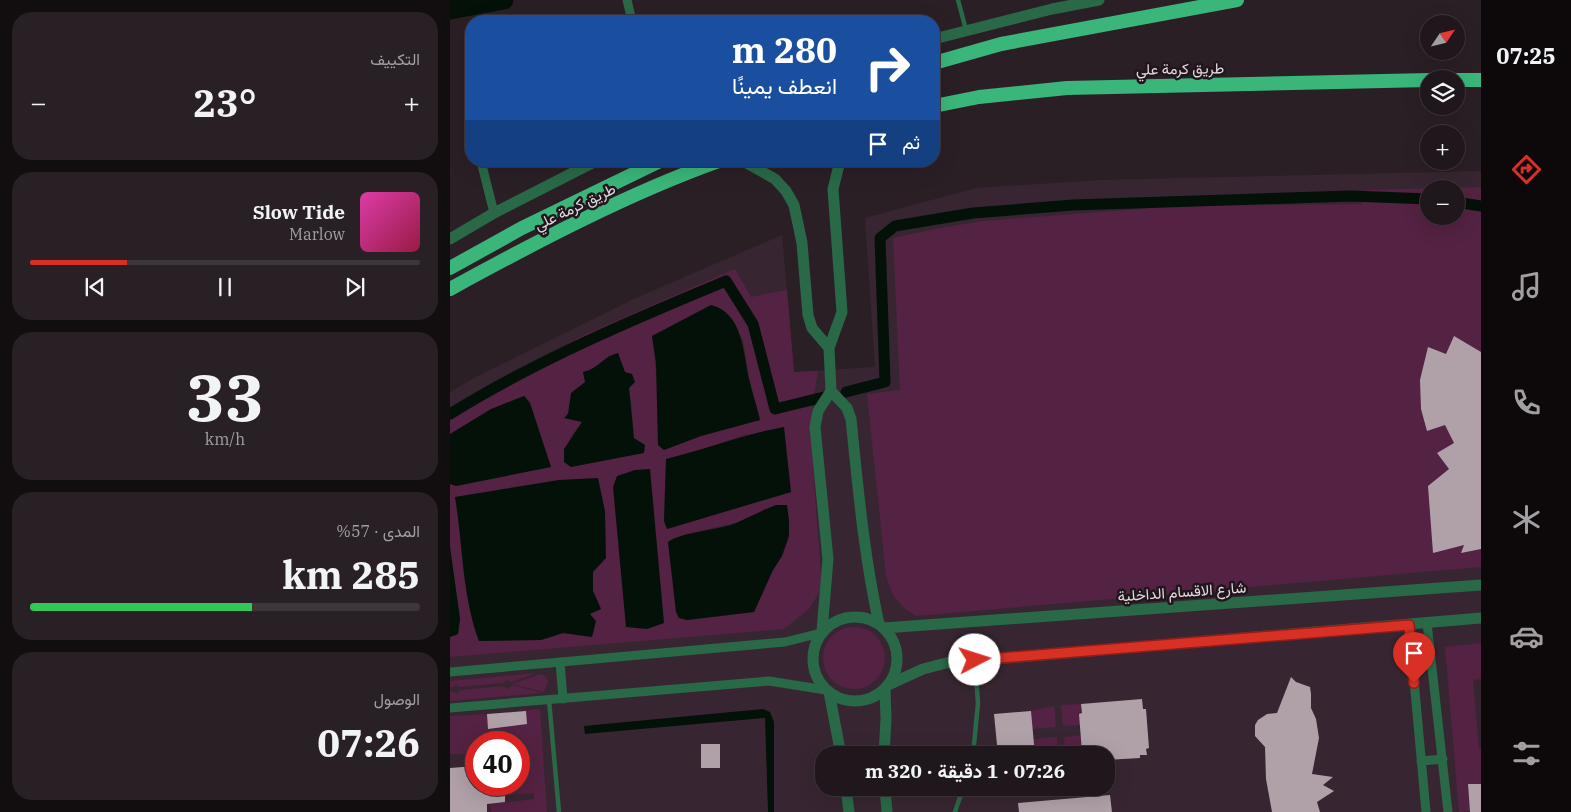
<!DOCTYPE html>
<html lang="ar">
<head>
<meta charset="utf-8">
<style>
  body { margin:0; font-family:"IBM Plex Serif",Vazirmatn,serif; background:#282025; color:#f1f3f6; direction:rtl; height:100vh; display:flex; flex-direction:column; font-size:19px; white-space:nowrap }
  * { box-sizing:border-box; margin:0 }
  p { font-size:16px; color:#a29fa3 }
  .icon { flex:none; width:28px; height:28px; fill:none; stroke:currentColor; stroke-width:2; stroke-linecap:round; stroke-linejoin:round }
  .map { position:relative; flex:1; overflow:hidden; direction:ltr }
  .panel { display:flex; flex-direction:column; gap:12px; padding:12px; background:#120d0f; width:450px }
  .panel>* { flex:none }
  .banner { position:absolute; left:15px; top:15px; width:475px; height:152px; border-radius:20px; box-shadow:0 5px 20px #0002,0 0 0 1px #3d363b; direction:rtl; background:#1a4fa0; color:#fff; overflow:hidden }
  .needle { width:32px; rotate:55deg }
  .buttons { position:absolute; left:970px; top:15px; display:grid; gap:10px }
  .buttons a { display:grid; place-items:center; width:45px; height:45px; border-radius:50%; background:#20171c; box-shadow:0 5px 20px #0002,0 0 0 1px #3d363b; font-size:25px }
  .speed { position:absolute; left:15px; top:731px; display:flex; gap:10px; font-size:25px; font-weight:700; text-align:center }
  .speed>* { display:grid; place-content:center; width:65px; height:65px; border-radius:50%; background:#20171c; box-shadow:0 5px 20px #0002,0 0 0 1px #3d363b; line-height:1 }
  .speed .limit { border:8px solid #d22; background:#fff; color:#111 }
  .pin { position:absolute; display:grid; place-items:center; width:42px; height:42px; color:#fff; margin:-51px -21px; border-radius:50% 50% 50% 0; rotate:-45deg; box-shadow:0 0 5px #0007 }
  .pin .icon { rotate:45deg }
  .me { position:absolute; width:55px; margin:-28px; rotate:85deg; stroke-linejoin:round; filter:drop-shadow(0 0 4px #0008) }
  .turn { display:flex; align-items:center; gap:18px; height:105px; padding:0 20px; font-size:22px }
  .turn .icon { width:65px; height:65px; stroke-width:2.5 }
  .turn b { display:block; font-size:35px; line-height:42px }
  .then { display:flex; align-items:center; height:48px; padding:0 20px; background:#0003; gap:10px; font-size:19px }
  .big { font-size:38px; font-weight:700; line-height:1.1 }
  .panel .tile { flex:1; display:flex; flex-direction:column; justify-content:center; gap:8px; min-width:0; padding:0 18px; border-radius:20px; background:#282025 }
  .panel .dial { align-items:center; gap:0 }
  .dial b { font-size:65px; line-height:1 }
  .song { display:flex; align-items:center; gap:15px }
  .cover { width:60px; height:60px; border-radius:8px; background:linear-gradient(135deg,hsl(320 70% 55%),hsl(340 70% 35%)) }
  .played { height:5px; border-radius:2px; background:linear-gradient(90deg,#d93025 25%,#3d363b 25%) }
  .keys { display:flex; justify-content:space-around; direction:ltr }
  .heat { display:flex; justify-content:space-between; align-items:center; font-size:28px; direction:ltr }
  .charge { height:8px; border-radius:4px; background:linear-gradient(90deg,#34c759 57%,#3d363b 0) }
  .trip { position:absolute; left:365px; top:746px; width:300px; height:50px; border-radius:20px; background:#20171c; box-shadow:0 5px 20px #0002,0 0 0 1px #3d363b; font-weight:700; line-height:50px; text-align:center; direction:rtl }
  main { display:flex; flex:1; min-height:0 }
  .dock { display:flex; flex-direction:column; width:90px; justify-content:space-around; align-items:center; background:#0d090b; color:#a29fa3 }
  .dock .icon { width:35px; height:35px }
  .dock .active { color:#d93025 }
  .dock b { font-size:22px; color:#f1f3f6 }
  .map>svg:first-child { display:block }
</style>
</head>
<body>
<main>
<nav class="dock">
<b>07:25</b>
<svg class="icon active" aria-label="directions" viewBox="0 0 24 24"><path d="M12 3l9 9-9 9-9-9zM9 14v-3h6M13 9l2 2-2 2"/></svg>
<svg class="icon" aria-label="music" viewBox="0 0 24 24"><path d="M9 18V5l10-2v13"/><circle cx="6" cy="18" r="3"/><circle cx="16" cy="16" r="3"/></svg>
<svg class="icon" aria-label="phone" viewBox="0 0 24 24"><path d="M5 4h4l2 5-3 2q2 4 5 5l2-3 5 2v4C11 20 4 13 5 4z"/></svg>
<svg class="icon" aria-label="climate" viewBox="0 0 24 24"><path d="M12 3v18M4 7l16 10M4 17L20 7"/></svg>
<svg class="icon" aria-label="car" viewBox="0 0 24 24"><path d="M5 17H2v-5l4-1 3-4h7l3 4 3 1v5h-3M9 17h6M6 11h13"/><circle cx="7" cy="17" r="2"/><circle cx="17" cy="17" r="2"/></svg>
<svg class="icon" aria-label="filters" viewBox="0 0 24 24"><path d="M4 7h16M4 17h16"/><circle cx="9" cy="7" r="2"/><circle cx="15" cy="17" r="2"/></svg>
</nav>
<div class="map">
<svg width="1031" height="812" viewBox="0 0 1031 812">
  <rect width="100%" height="100%" fill="#2b1f26"/>
  <path fill="#372631" fill-rule="evenodd" d="M1031,171V812H0V392L26,377L186,298L332,235L344,372L425,367L415,218L526,188L651,180ZM979,189H1006V216H979ZM26,742H69V785H26ZM374,755H656V788H374Z"/>
  <path fill="#542242" fill-rule="evenodd" d="M1031,187V567L466,616C448,605 442,596 436,576L417,394L450,390L443,238L495,227L534,221L727,206L912,204L914,190ZM979,189H1006V216H979Z
    M285,269L301,297L337,290L344,372L368,371L362,405L363,468L372,588L359,609L334,629L0,657V637L8,634L10,619L0,547V484L6,486L101,467L80,403L75,396L0,434V408L136,334ZM261,305L293,339L299,378L310,420L251,436L214,450L202,336ZM159,355L175,372L181,400L184,439L194,453L179,455L120,438L132,422L115,418L135,382ZM297,434L341,492L217,529L214,521L216,459L259,448ZM5,497L143,572V591L151,609L140,613L142,637L113,633L91,640L29,641C12,596 13,545 5,497ZM286,523L332,556L323,570L304,612L237,620L222,569L218,542C227,535 271,526 286,523Z
    M373 658a31 31 0 1 1 62 0a31 31 0 1 1-62 0Z
    M1031,643V679L1023,680L1029,749H1031V784L1018,785L1020,811L1009,812L995,647Z
    M86,673L61,682L57,680L53,683L10,687L6,685L0,688V681Z
    M91,674L96,677L98,682L94,692L62,684Z
    M62,685L92,693L0,701V691L7,694L11,690L53,686L58,689Z
    M631,704L630,725L613,726L611,705Z
    M604,706L606,727L582,729L581,711Z
    M90,709L97,812H41L38,785H69V772L79,771L78,753H69V742H26V754H0V716L37,714L39,729L59,727L57,712ZM84,793V799L48,803L47,796Z
    M631,735L632,755H615L614,737Z
    M607,737L608,755H585L583,739Z"/>
  <path fill="#041109" d="M261,305C293,313 293,352 299,379C302,393 307,406 310,420L251,436L214,450L208,445L206,363L202,336Z
    M168,353L175,372L182,374L185,382L179,388L184,438L195,445L194,453L121,467L114,462V449L132,422L114,418L118,414L121,393L135,382L133,372C148,369 154,356 168,353Z
    M74,396L80,403L101,467L6,486L0,484V434L41,409Z
    M334,427L341,492L217,529L214,521L216,459C256,449 294,434 334,427Z
    M200,469L214,623L197,629L176,627L163,487L167,476L185,470Z
    M148,478L155,511L156,558L143,572V591L151,609L140,614L146,621L142,637L113,633L91,640L29,641C12,595 13,545 5,497L109,480Z
    M326,505H337L339,520V536L332,556L323,570L304,612L237,620L229,618L226,612L218,542C231,532 269,530 286,523C300,517 312,510 326,505Z
    M0,547L10,619L8,634L0,637Z
    M313,709L320,712L324,722V812H318L315,718L135,734L134,726Z"/>
  <g fill="none" stroke-linecap="round" stroke-linejoin="round">
    <path stroke="#041109" stroke-width="11" d="M1006,202L1031,206
      M396,392L435,382L430,238L445,226L523,213L623,205L901,196L979,199
      M0,414C87,360 182,320 276,281L303,324L325,409L374,397"/>
    <path stroke="#041109" stroke-width="19" d="M0,10L54,0"/>
  </g>
  <path fill="#b0a1a9" d="M1004,336L1031,352V549L1011,553L1014,545L983,553L978,486L999,469L987,453L1004,443L995,425L977,431L971,409L970,380L978,347L996,354Z
    M841,677L846,682L860,687L861,694V708L866,719L869,738L862,774L883,777L873,785L884,791L867,802L870,812H822L816,779L815,747L805,736V725L808,720L817,714L827,713Z
    M692,699L693,709H696L699,748L696,749L697,755H690V758L656,760V755H636V752H632L629,714L632,713L631,704Z
    M76,711L77,724L38,729L37,714Z
    M581,711L585,755H548L544,714Z
    M251,744H270V768H251Z
    M78,752L79,771L69,772V753Z
    M26,766V785H55V802L37,804V812H0V768Z
    M1018,784H1031V812H1020Z
    M660,795L662,812H569L568,803Z"/>
  <g fill="none" stroke-linecap="round" stroke-linejoin="round">
    <path stroke="#296948" stroke-width="4.5" d="M508,0L516,30
      M99,700L109,812
      M523,755L528,703L525,662
      M505,812L513,788"/>
    <path stroke="#296948" stroke-width="9" d="M177,0L182,21
      M31,161L44,213
      M977,623L998,812
      M959,625L976,812
      M110,662L113,699
      M0,672L335,642L371,633
      M0,708L319,681L376,690
      M971,761L993,759"/>
    <path stroke="#296948" stroke-width="11" d="M484,39L602,9L649,0
      M293,161L325,179L336,191L344,205L352,243L358,315L362,328L379,348
      M0,239L44,213L146,161
      M381,391L397,408L401,419C408,488 414,556 429,624
      M363 659a42 42 0 1 1 84 0a42 42 0 1 1-84 0Z
      M434,628L1031,585
      M372,631L378,559L365,427L368,411L381,391L379,348L392,312L383,189L390,161
      M438,685L473,669L496,663L1031,618
      M379,692L391,755
      M434,755L436,719L435,689
      M396,788L399,812
      M435,788L437,812"/>
    <path stroke="#3ab67a" stroke-width="14" d="M484,63L551,44L787,0
      M1006,80H1031
      M484,106L529,97L617,88L979,80
      M0,268L72,228L210,161
      M0,289C84,243 179,193 269,161"/>
  </g>
  <g fill="none" stroke-linecap="round" stroke-linejoin="round">
    <g stroke="#8d1f18" stroke-width="12">
      <path id="route" d="M525,660L959,625L964,683"/>
    </g>
    <use href="#route" stroke="#d93025" stroke-width="9"/>
  </g>
  <g text-anchor="middle" stroke-width="5" stroke-linejoin="round" paint-order="stroke">
    <g font-size="15" fill="#e2dadf" stroke="#21161c">
      <text transform="translate(730 69) rotate(-1)" y="5">طريق كرمة علي</text>
      <text transform="translate(125 207) rotate(-26)" y="5">طريق كرمة علي</text>
      <text transform="translate(732 592) rotate(-4)" y="5">شارع الاقسام الداخلية</text>
    </g>
  </g>
</svg>
<div class="buttons">
<a><svg class="needle" viewBox="-14 -14 28 28"><path d="M0-13l5 13h-10z" fill="#e53935"/><path d="M0 13l5-13h-10z" fill="#a29fa3"/></svg></a>
<a><svg class="icon" aria-label="layers" viewBox="0 0 24 24"><path d="M12 4l9 5-9 5-9-5zM3 14l9 5 9-5"/></svg></a>
<a>+</a>
<a>−</a>
</div>
<div class="speed"><div class="limit">40</div></div>
<div class="pin" style="left:964px;top:683px;background:#d93025"><svg class="icon" aria-label="arrive" viewBox="0 0 24 24"><path d="M6 21V4h12l-3 4 3 4H6"/></svg></div>
<svg class="me" style="left:525px;top:660px" viewBox="-20 -20 40 40"><circle r="19" fill="#fff"/><path d="M0-13L10 11 0 6-10 11z" fill="#d93025"/></svg>
<div class="trip">07:26 · 1 دقيقة · 320 m</div>
<div class="banner">
<div class="turn"><svg class="icon" aria-label="right" viewBox="0 0 24 24"><path d="M7 20v-9h11M14 6l5 5-5 5"/></svg><div><b>280 m</b>انعطف يمينًا</div></div>
<div class="then">ثم<svg class="icon" aria-label="arrive" viewBox="0 0 24 24"><path d="M6 21V4h12l-3 4 3 4H6"/></svg></div>
</div>
</div>
<section class="panel">
<div class="tile"><p>التكييف</p>
<div class="heat"><a>−</a><b class="big">23°</b><a>+</a></div>
</div>
<div class="tile">
<div class="song"><i class="cover"></i><div><b>Slow Tide</b><p>Marlow</p></div></div>
<div class="played"></div>
<div class="keys"><svg class="icon" aria-label="previous" viewBox="0 0 24 24"><path d="M18 5L8 12l10 7zM5 5v14"/></svg><svg class="icon" aria-label="pause" viewBox="0 0 24 24"><path d="M8 5v14M16 5v14"/></svg><svg class="icon" aria-label="next" viewBox="0 0 24 24"><path d="M6 5l10 7-10 7zM19 5v14"/></svg></div>
</div>
<div class="tile dial"><b>33</b><p>km/h</p></div>
<div class="tile"><p>المدى · 57%</p><b class="big">285 km</b><div class="charge"></div></div>
<div class="tile"><p>الوصول</p><b class="big">07:26</b></div>
</section>
</main>
</body>
</html>
